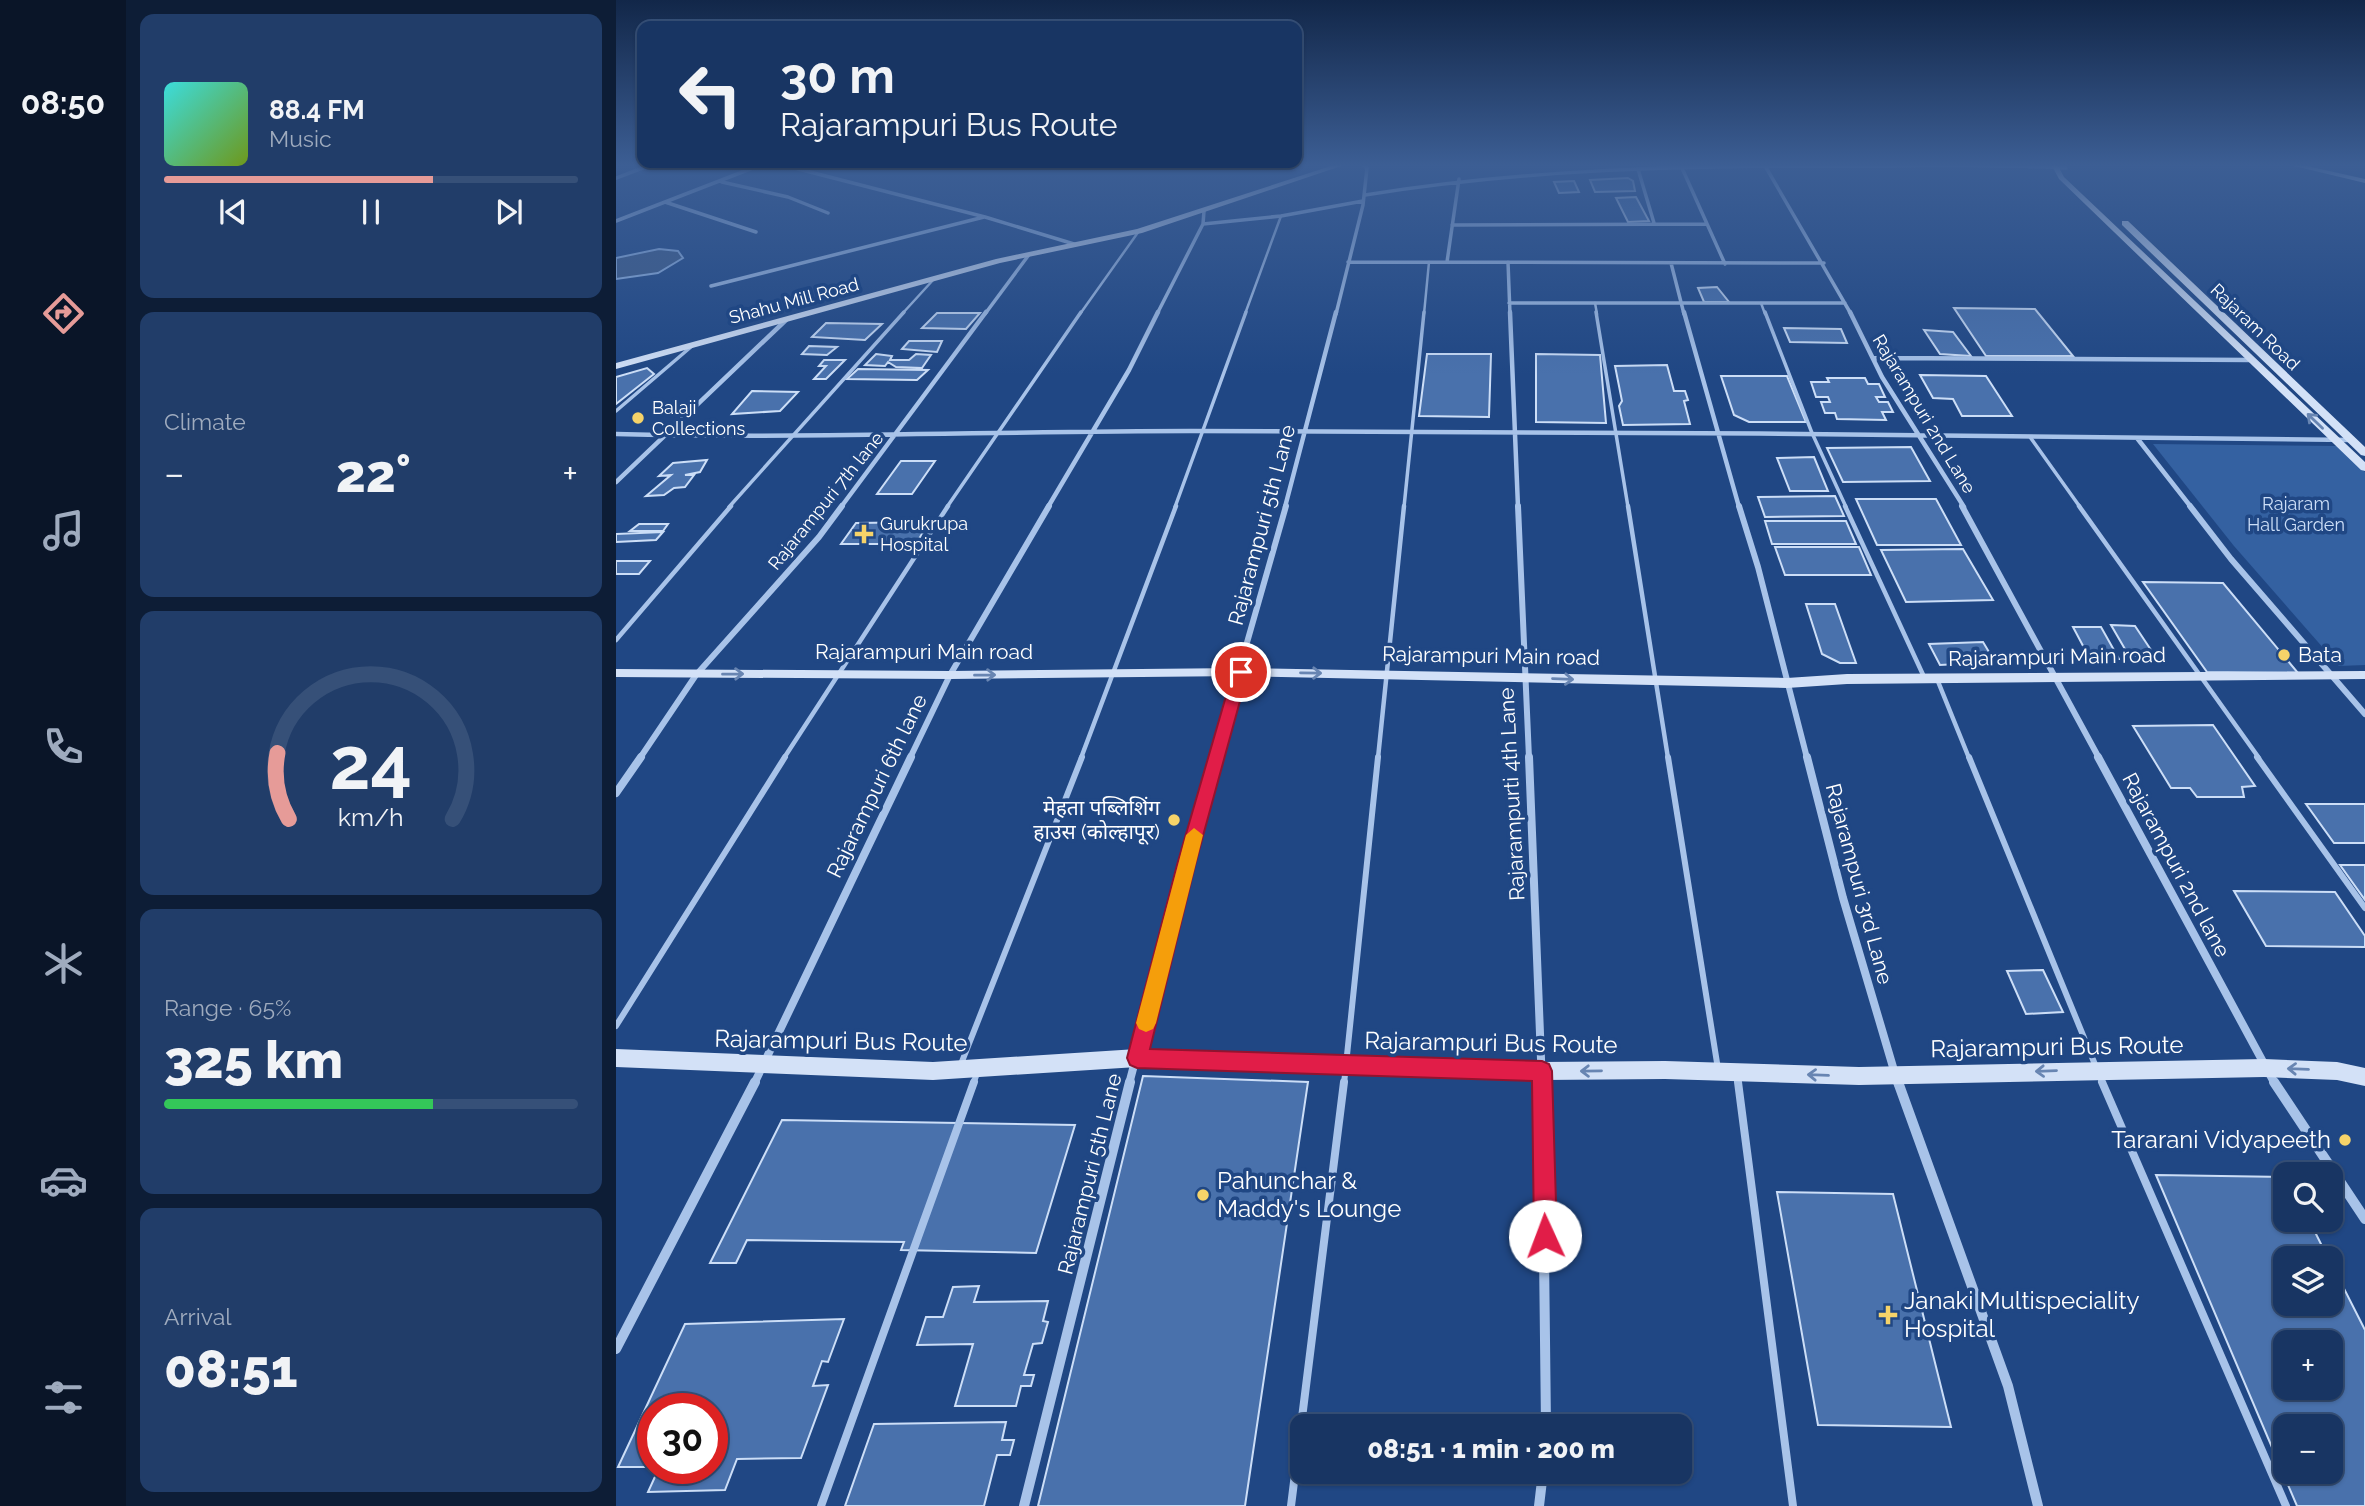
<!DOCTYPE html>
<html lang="en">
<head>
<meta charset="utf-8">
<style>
  body { margin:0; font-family:Raleway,"Noto Sans Devanagari",sans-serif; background:#213d69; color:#f1f3f6; height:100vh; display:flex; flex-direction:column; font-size:26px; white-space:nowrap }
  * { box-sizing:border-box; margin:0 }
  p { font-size:23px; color:#9fabbe }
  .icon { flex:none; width:38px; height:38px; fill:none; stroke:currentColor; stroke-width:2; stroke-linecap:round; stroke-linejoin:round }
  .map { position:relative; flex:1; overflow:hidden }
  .drawer { display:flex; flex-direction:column; gap:14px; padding:14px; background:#0d1d36; width:490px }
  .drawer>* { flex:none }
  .top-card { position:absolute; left:21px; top:21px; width:665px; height:147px; border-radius:14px; box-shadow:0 2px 5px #0004,0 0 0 2px #365078; background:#183563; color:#f1f3f6; overflow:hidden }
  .fabs { position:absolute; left:1657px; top:1162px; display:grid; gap:14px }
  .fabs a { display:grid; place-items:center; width:70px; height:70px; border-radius:14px; background:#183563; box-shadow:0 2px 5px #0004,0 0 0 2px #365078; font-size:35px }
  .speed { position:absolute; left:21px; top:1393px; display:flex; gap:14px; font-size:35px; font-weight:700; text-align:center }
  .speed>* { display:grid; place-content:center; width:91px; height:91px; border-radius:50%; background:#183563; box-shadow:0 2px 5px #0004,0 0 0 2px #365078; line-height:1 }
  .speed .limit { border:10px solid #d22; background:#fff; color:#111 }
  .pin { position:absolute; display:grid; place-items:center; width:60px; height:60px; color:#fff; margin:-30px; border:4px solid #fff; border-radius:50%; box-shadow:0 2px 7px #0007 }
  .me { position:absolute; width:77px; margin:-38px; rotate:358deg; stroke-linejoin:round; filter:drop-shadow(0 0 5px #0008) }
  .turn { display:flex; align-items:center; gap:24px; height:147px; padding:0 28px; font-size:32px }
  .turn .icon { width:91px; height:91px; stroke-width:2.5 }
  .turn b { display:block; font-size:49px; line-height:60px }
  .big { font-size:52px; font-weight:800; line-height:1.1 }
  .drawer .widget { flex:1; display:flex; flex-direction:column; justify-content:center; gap:10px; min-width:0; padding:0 24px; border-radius:14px; background:#213d69 }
  .drawer .dial { align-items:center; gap:0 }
  .dial svg { height:182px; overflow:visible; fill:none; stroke:#365078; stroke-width:7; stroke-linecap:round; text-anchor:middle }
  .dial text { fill:#f1f3f6; stroke:none }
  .song { display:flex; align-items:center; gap:21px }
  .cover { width:84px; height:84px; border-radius:10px; background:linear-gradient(135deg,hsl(180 70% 55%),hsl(80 70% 35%)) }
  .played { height:7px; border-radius:4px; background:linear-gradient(90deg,#e69b98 65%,#365078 65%) }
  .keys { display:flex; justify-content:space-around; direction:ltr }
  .heat { display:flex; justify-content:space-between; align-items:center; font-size:38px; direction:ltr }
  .charge { height:10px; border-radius:5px; background:linear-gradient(90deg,#34c759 65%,#365078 0) }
  .trip { position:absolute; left:674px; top:1414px; width:402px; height:70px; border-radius:14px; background:#183563; box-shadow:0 2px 5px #0004,0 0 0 2px #365078; font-weight:800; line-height:70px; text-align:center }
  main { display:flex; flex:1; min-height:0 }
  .tab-bar { display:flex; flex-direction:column; width:126px; justify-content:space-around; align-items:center; background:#0a1528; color:#9fabbe }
  .tab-bar .icon { width:49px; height:49px }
  .tab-bar .current { color:#e69b98 }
  .tab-bar b { font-size:32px; color:#f1f3f6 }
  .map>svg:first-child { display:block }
</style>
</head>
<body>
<main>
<nav class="tab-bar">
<b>08:50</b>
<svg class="icon current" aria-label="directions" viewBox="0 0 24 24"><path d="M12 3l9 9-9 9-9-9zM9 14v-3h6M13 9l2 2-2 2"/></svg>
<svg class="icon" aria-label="music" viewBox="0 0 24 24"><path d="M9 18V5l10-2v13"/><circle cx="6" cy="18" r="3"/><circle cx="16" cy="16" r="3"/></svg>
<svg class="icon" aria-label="phone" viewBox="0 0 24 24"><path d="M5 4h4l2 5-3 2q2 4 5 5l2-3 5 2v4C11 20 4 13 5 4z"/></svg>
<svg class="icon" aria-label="climate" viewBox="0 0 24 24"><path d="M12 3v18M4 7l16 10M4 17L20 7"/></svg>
<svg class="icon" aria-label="car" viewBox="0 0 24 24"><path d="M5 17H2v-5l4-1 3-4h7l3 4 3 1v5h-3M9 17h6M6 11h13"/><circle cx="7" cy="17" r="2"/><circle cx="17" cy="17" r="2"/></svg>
<svg class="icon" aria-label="filters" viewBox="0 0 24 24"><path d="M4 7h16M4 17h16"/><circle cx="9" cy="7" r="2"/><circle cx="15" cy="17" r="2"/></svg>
</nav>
<section class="drawer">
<div class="widget">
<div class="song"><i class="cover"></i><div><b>88.4 FM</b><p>Music</p></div></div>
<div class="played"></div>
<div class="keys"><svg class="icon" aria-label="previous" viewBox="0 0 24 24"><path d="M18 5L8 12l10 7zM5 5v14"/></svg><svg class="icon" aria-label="pause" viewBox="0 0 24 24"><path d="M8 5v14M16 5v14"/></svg><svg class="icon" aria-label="next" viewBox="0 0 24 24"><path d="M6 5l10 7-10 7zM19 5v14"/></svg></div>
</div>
<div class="widget"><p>Climate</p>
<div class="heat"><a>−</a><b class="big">22°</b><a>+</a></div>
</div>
<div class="widget dial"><svg viewBox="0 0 100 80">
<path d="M14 69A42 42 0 1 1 86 69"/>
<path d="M14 69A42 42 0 0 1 9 40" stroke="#e69b98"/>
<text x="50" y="56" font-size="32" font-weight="700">24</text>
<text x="50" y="72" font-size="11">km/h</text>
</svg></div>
<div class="widget"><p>Range · 65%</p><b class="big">325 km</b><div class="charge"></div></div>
<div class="widget"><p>Arrival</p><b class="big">08:51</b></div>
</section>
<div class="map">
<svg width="1749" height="1506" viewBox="0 0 1749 1506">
  <rect width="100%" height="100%" fill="#204784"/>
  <path fill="#3461a1" d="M1537,444L1721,446L1749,472V665L1723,666L1618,546Z"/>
  <path fill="#3f5c88" stroke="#9cbdea" stroke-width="2" d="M43,249L62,251L67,258L42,273L0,279V258Z"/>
  <path fill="#4971ac" stroke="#ccdef7" stroke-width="2" fill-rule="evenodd" d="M1012,178L1017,181L1019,191L979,192L974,180Z
    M958,181L963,192L943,193L938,182Z
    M1020,197L1033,221L1012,222L1000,198Z
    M1101,287L1113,302H1088L1082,288Z
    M1338,308L1419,309L1457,356H1370Z
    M321,313H364L350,329L306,328Z
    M210,323L266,324L249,340L196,337Z
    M1168,328L1225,329L1231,343L1174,342Z
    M1308,330L1337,332L1355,356L1324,354Z
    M293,341H326L321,352L286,349Z
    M193,346L221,347L211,355L186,354Z
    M260,354L276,356L274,360H293L300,354L315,355L306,368L280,367L272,362L269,366L249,365Z
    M811,354H875L873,417L803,416Z
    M920,354L984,355L990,423L920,422Z
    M208,360H229L210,379H198L210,366H203Z
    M1051,365L1058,391H1069L1072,400L1068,401L1074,424L1007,425L1003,406L1006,401L999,366Z
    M31,368L38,374L0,404V377Z
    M242,369L312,370L301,380L231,379Z
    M1304,375L1370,376L1396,416H1346L1337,399L1317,398Z
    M1105,376H1171L1190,422H1133L1118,415Z
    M1211,378H1249L1252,384H1263L1269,397H1260L1263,402H1272L1277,412H1266L1270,420L1221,419L1219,413H1209L1205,402H1214L1212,397H1200L1195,382H1213Z
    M136,391L182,392L164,411L116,414Z
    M1295,447L1314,481L1227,482L1211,448Z
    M1198,457L1212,491H1174L1161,458Z
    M91,460L84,472L69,475H78L69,487L58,488L48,495L30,496L55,475L43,476L57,463Z
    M285,461H319L296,494H261Z
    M1219,496L1228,516L1149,517L1142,497Z
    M1240,499H1320L1345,545H1261Z
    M1149,521H1230L1240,544H1156Z
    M313,522L300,544H225L240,523Z
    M23,524H52L47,531H14Z
    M47,532L40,540L0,542V534Z
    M1159,547H1243L1255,575H1169Z
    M1347,549L1377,600L1290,602L1265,550Z
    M0,561H34L23,574H0Z
    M1527,582L1607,583L1682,673L1591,672Z
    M1190,604H1219L1240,663H1224L1206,654Z
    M1495,625L1519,626L1539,656H1513Z
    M1457,627H1485L1503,659H1474Z
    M1367,642L1379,662L1324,665L1313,644Z
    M1597,725L1639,786L1626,787L1628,797H1581L1574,788H1555L1517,726Z
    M1690,804H1749V843H1718Z
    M1724,865H1749V900Z
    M1618,891L1719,892L1749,936V947L1650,946Z
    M1427,970L1447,1012L1410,1014L1391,971Z
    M527,1076L692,1082L629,1506H422Z
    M166,1120L459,1125L420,1253L285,1250L288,1242L131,1240L120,1263H94Z
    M1540,1175L1670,1177V1220H1693L1712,1258H1670V1304H1715V1263L1749,1330V1506H1681ZM1670,1342H1715V1388H1670ZM1670,1426H1715V1472H1670Z
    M1161,1192L1277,1194L1335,1427L1202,1425Z
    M363,1286L358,1302L432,1301L427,1321L432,1322L426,1343L417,1344L408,1375H418L415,1386H405L400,1406H339L357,1344L301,1345L310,1317H327L337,1287Z
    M228,1319L212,1362L206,1361L197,1386L212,1385L185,1458L121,1459L109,1490L32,1492L43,1468H96V1409H37V1467H2L69,1324Z
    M390,1422L386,1440H398L394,1455H381L368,1506H229L258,1424Z"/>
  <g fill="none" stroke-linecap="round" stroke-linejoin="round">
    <path stroke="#a8c3e9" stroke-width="2.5" d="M979,303L981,314
      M1145,303L1149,314
      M286,314L318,279
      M464,314L523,231
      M629,314L665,216
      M808,314L813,262"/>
    <path stroke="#a8c3e9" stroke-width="3.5" d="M980,312L1012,507
      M1149,312L1196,433L1230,507
      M0,411L76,346
      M1414,437L1464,507
      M113,507L288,312
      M331,507L465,312
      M559,507L630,312
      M788,507L808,312"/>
    <path stroke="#a8c3e9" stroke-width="4.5" d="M1012,506L1052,758
      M1229,506L1309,679
      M1463,506L1643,758
      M0,640L115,506
      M1321,679L1353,758
      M168,758L332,506
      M465,758L560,506
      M762,758L788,506"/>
    <path stroke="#a8c3e9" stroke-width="6" d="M1052,757L1102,1069
      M1353,757L1487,1084
      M1641,757L1749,908
      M0,1026L169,757
      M345,1064L466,757
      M1121,1075L1122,1084
      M357,1084L362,1071
      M728,1084L762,757"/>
    <path stroke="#a8c3e9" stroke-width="8" d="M1122,1082L1177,1506
      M1486,1082L1670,1506
      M205,1506L358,1082
      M675,1506L728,1082"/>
    <path stroke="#a8c3e9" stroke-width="3.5" d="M163,164L369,217L458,244
      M1148,164L1235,314
      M1066,168L1109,264
      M1022,169L1038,223
      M0,178L37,164
      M106,182L172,197L212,213
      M749,195C911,169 1073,165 1237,166C1308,166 1379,164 1450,168
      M49,202L140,232
      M0,221L147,164
      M587,224L665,216L747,201
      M836,225L1091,224
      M732,262L1208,263
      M831,262L843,179
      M892,262L894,314
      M1055,263L1068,314
      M95,286L368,217
      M893,303H1229
      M369,314L412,256
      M541,314L587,224L588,211
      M720,314L747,205L751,168L746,164"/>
    <path stroke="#a8c3e9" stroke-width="4.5" d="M894,312L902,507
      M1068,312L1123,507
      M1234,312L1266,377L1348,507
      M1257,358L1635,360
      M0,434C192,439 384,431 575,431C962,431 1348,435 1735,440
      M1521,438L1575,507
      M0,482L170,320
      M225,507L370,312
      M432,507L513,370L542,312
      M669,507L720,312"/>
    <path stroke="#a8c3e9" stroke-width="6" d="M902,506L913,758
      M1123,506L1142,567L1191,758
      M1346,506L1483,758
      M1574,506L1615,559L1749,714
      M24,758L80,675L203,537L226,506
      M294,758L334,675L433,506
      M598,758L670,506"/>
    <path stroke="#a8c3e9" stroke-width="8" d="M913,757L926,1084
      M1191,757L1227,898L1282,1084
      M1482,757L1659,1084
      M0,793L25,757
      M138,1084L295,757
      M513,1084L599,757"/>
    <path stroke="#a8c3e9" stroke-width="10" d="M926,1082L930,1426
      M1282,1082L1392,1386L1422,1506
      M1658,1082L1749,1219
      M0,1349L139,1082
      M408,1506L514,1082
      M923,1506L927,1472"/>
    <path fill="#d3e1f7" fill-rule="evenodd" d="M721,164H731L526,233L384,263L0,369V363L380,259L521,229Z
      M1435,164H1441L1448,177L1749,462V471L1745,470L1443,179Z
      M1670,164H1682L1749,179V183Z
      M1506,221H1512L1749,447V456L1745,455L1506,225Z
      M625,668L1171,678L1231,674L1749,671V679L1231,684L1171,688L625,676L334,679L0,677V669L334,671Z
      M0,1049L317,1062L521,1049L926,1062L1049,1061L1243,1067L1648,1059L1721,1062L1749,1068V1086L1721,1080L1648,1077L1243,1085L1049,1079L926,1080L521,1067L317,1080L0,1067Z"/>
  </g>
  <defs><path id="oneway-shaft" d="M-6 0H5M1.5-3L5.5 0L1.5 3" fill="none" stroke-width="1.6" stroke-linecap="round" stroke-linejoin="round" transform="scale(1.75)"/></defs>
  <g stroke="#6885b2">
    <use href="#oneway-shaft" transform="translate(1699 421) rotate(-136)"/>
    <use href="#oneway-shaft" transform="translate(695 673) rotate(1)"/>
    <use href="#oneway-shaft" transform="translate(117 674) rotate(-1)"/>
    <use href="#oneway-shaft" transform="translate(369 675) rotate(-1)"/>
    <use href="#oneway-shaft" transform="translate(947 679) rotate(2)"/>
    <use href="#oneway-shaft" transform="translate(1682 1069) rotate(-178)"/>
    <use href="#oneway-shaft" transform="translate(975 1071) rotate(179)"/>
    <use href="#oneway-shaft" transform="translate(1430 1071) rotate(178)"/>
    <use href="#oneway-shaft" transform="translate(1202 1075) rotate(-178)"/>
  </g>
  <linearGradient id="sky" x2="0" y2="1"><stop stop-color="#122749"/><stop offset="0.44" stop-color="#3c5e94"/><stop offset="1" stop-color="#3c5e94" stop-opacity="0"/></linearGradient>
  <rect width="1749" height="375" fill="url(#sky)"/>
  <path fill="#e11d48" stroke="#92132f" stroke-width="2" d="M625,667L632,672L579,865L534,1049L926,1061L933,1064L936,1071L941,1236L937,1244L929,1247L921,1244L918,1236L916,1081L521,1068L514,1065L511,1058L561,865L617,672Z"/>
  <path fill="#f59e0b" d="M578,828L587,835L540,1023L537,1029L530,1032L523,1029L520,1023L570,835Z"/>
  <g fill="#f6d369" stroke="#204784" stroke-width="2.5">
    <circle cx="22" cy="418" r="7"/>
    <path d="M244.5 523.5h7v7h7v7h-7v7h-7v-7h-7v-7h7z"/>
    <circle cx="1668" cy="655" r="7"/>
    <circle cx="558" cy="820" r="7"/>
    <circle cx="1729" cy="1140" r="7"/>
    <circle cx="587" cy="1195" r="7"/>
    <path d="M1268.5 1304.5h7v7h7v7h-7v7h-7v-7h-7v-7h7z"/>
  </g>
  <g text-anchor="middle" stroke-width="7" stroke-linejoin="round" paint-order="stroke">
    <g font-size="18" fill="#fff" stroke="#204784">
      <text transform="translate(178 301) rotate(-15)" y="6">Shahu Mill Road</text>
      <text transform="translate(1639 327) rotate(44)" y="6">Rajaram Road</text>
      <text transform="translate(1308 414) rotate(59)" y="6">Rajarampuri 2nd Lane</text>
      <text transform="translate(210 501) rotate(-51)" y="6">Rajarampuri 7th lane</text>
    </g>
    <g font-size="18" fill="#fff" stroke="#204784" text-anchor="start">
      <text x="36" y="414">Balaji<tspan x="36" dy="21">Collections</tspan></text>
      <text x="264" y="530">Gurukrupa<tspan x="264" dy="21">Hospital</tspan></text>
    </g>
    <g font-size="18" fill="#ccdef7" stroke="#204784">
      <text x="1680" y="510">Rajaram<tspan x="1680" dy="21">Hall Garden</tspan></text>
    </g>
    <g font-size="21" fill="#fff" stroke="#204784">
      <text transform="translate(646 525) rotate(-75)" y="7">Rajarampuri 5th Lane</text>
      <text x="308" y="659">Rajarampuri Main road</text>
      <text transform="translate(875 656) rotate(1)" y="7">Rajarampuri Main road</text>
      <text transform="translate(1441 657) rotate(-1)" y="7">Rajarampuri Main road</text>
      <text transform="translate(261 786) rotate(-64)" y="7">Rajarampuri 6th lane</text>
      <text transform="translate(896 794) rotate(-93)" y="7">Rajarampurti 4th Lane</text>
      <text transform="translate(1560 865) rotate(62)" y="7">Rajarampuri 2nd lane</text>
      <text transform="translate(1243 884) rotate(75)" y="7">Rajarampuri 3rd Lane</text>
      <text transform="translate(474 1174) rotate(-76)" y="7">Rajarampuri 5th Lane</text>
    </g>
    <g font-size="21" fill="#fff" stroke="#204784" text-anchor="start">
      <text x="1682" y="662">Bata</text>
      <text x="544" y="815" text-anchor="end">मेहता पब्लिशिंग<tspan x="544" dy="24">हाउस (कोल्हापूर)</tspan></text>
    </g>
    <g font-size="24" fill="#fff" stroke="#204784">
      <text transform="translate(225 1041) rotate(1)" y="8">Rajarampuri Bus Route</text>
      <text transform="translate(875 1043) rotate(1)" y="8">Rajarampuri Bus Route</text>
      <text transform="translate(1441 1047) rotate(-1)" y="8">Rajarampuri Bus Route</text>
    </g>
    <g font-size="24" fill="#fff" stroke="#204784" text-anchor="start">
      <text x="1715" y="1148" text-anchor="end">Tararani Vidyapeeth</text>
      <text x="601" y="1189">Pahunchar &amp;<tspan x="601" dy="28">Maddy's Lounge</tspan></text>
      <text x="1288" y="1309">Janaki Multispeciality<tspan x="1288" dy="28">Hospital</tspan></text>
    </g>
  </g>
</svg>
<div class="fabs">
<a><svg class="icon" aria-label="search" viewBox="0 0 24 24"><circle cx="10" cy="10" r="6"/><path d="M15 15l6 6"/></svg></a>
<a><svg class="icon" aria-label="layers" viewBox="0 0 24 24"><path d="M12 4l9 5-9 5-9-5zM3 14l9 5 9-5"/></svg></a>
<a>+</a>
<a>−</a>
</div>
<div class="speed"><div class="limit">30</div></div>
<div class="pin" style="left:625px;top:672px;background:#d93025"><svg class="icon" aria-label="arrive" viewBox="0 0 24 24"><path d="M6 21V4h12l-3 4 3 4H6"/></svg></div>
<svg class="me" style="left:929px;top:1236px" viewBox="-20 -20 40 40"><circle r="19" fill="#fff"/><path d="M0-13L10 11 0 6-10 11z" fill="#e11d48"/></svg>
<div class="trip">08:51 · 1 min · 200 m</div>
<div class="top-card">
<div class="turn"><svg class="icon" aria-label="left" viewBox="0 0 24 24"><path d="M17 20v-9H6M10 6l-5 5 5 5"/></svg><div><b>30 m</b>Rajarampuri Bus Route</div></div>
</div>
</div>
</main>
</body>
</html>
